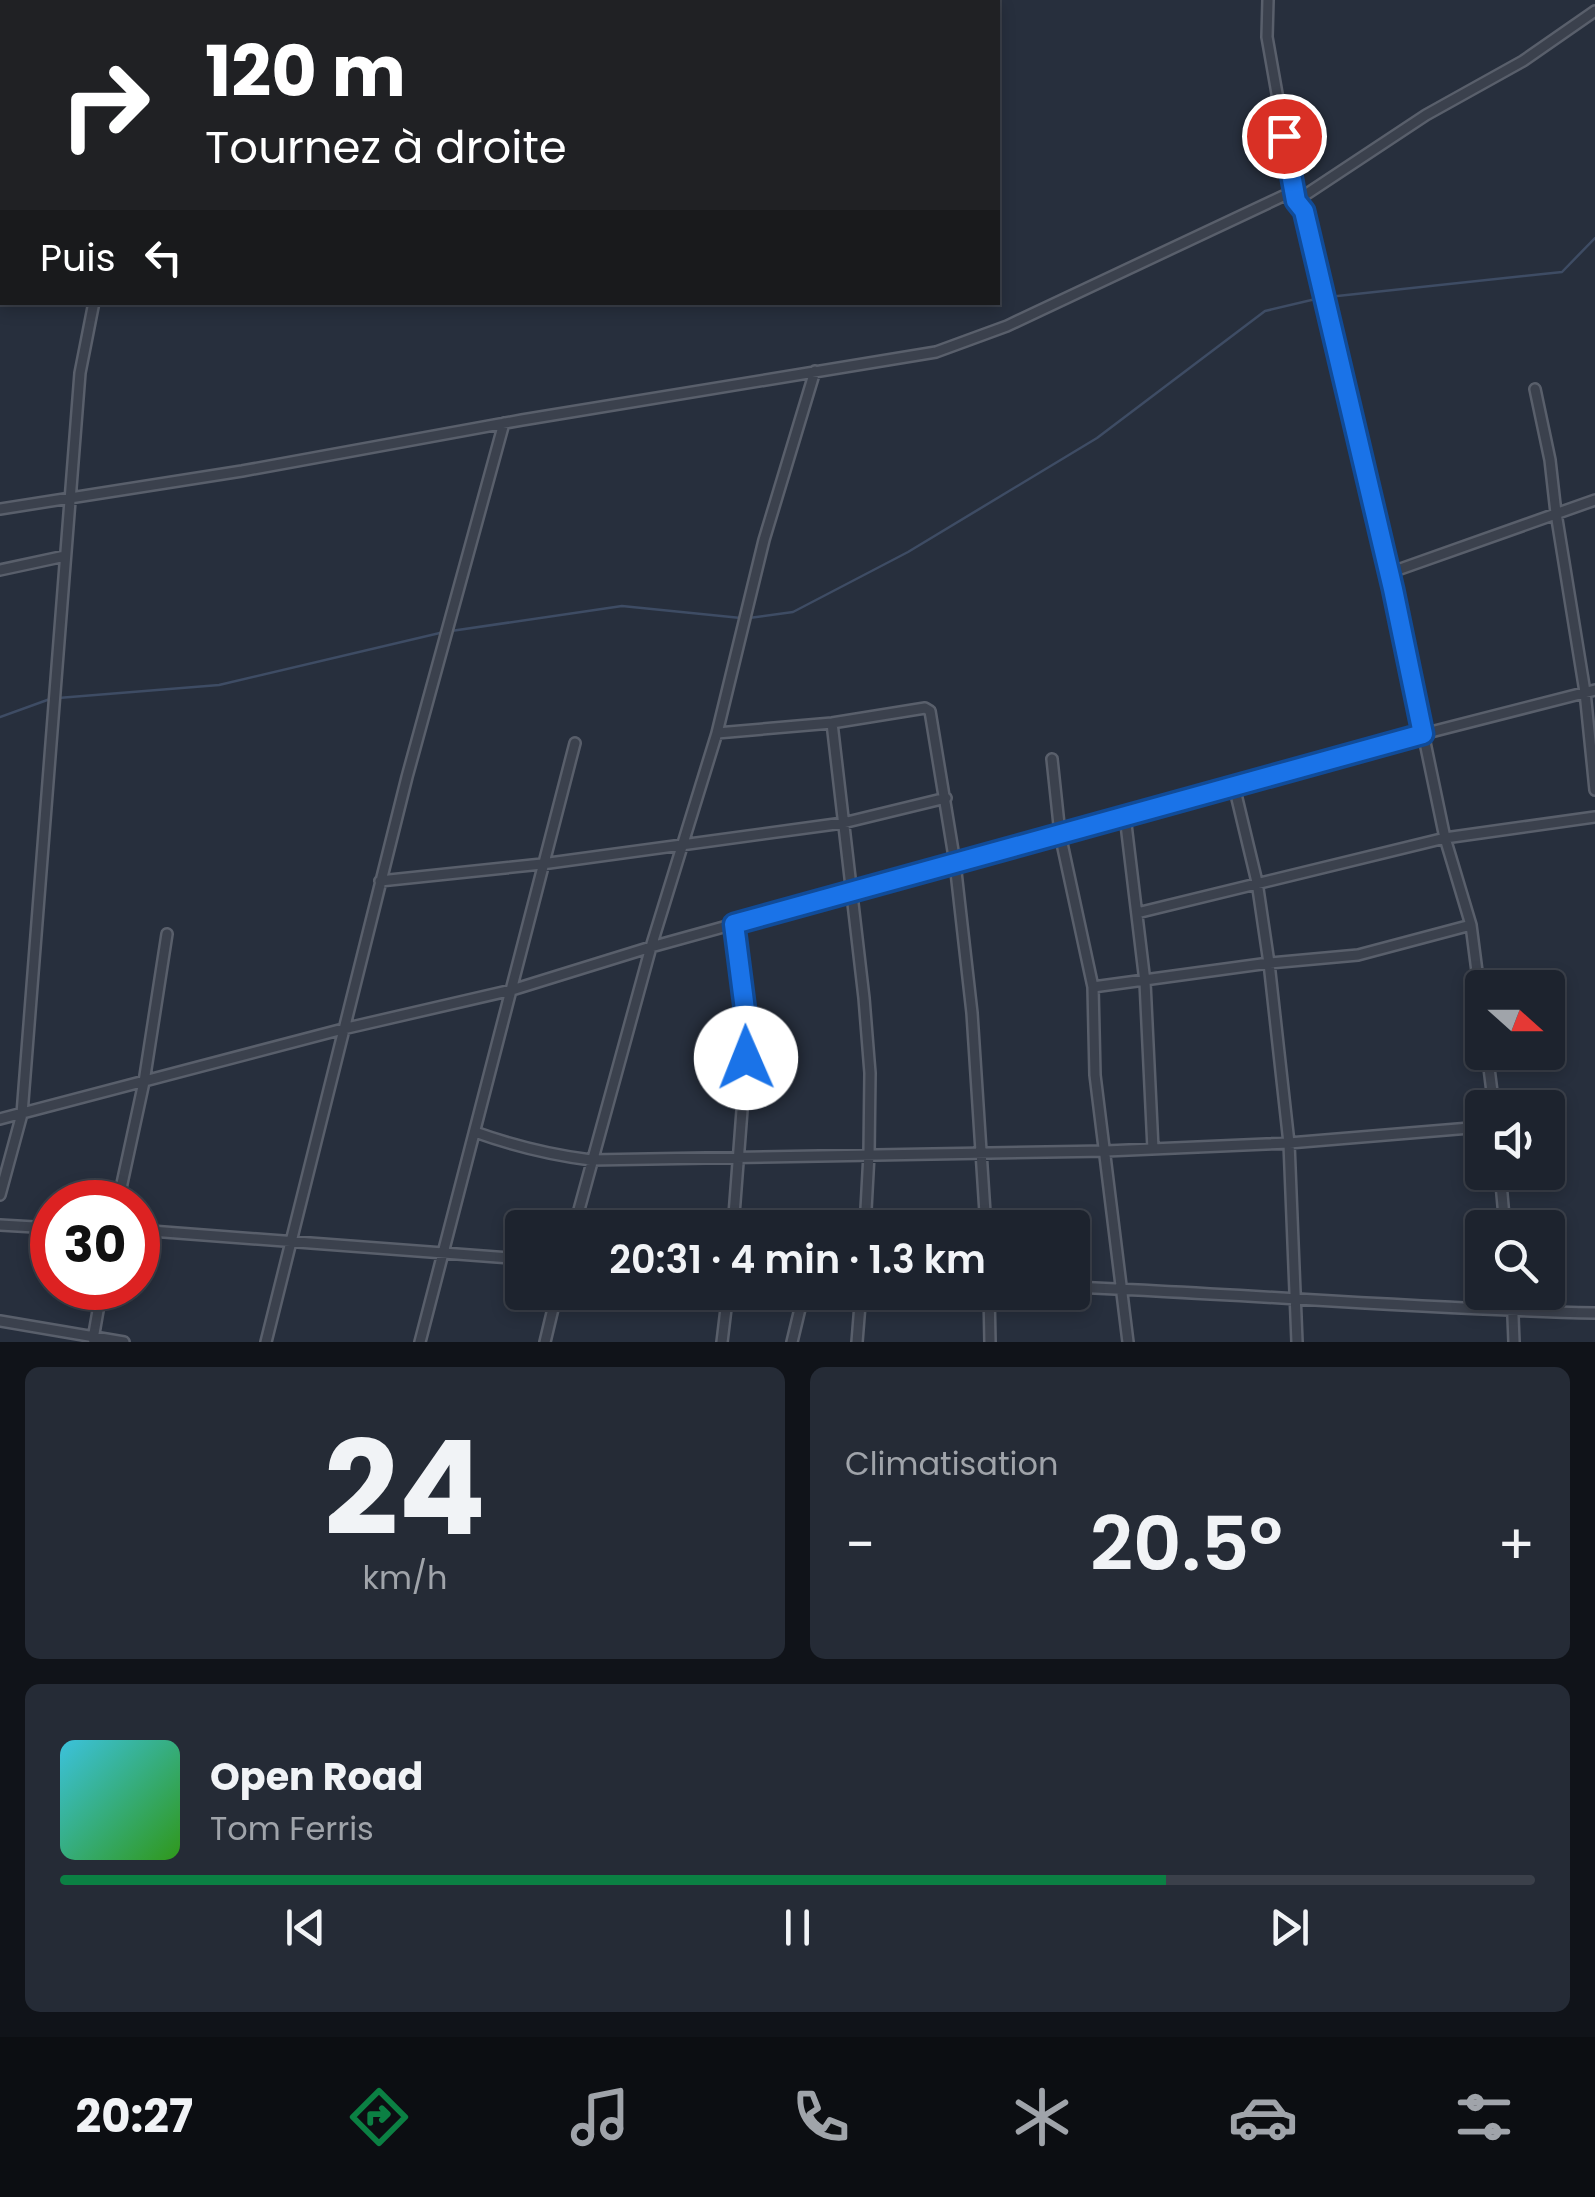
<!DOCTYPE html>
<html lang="fr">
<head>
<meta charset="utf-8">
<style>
  body { margin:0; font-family:Poppins,sans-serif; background:#252b36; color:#f1f3f6; height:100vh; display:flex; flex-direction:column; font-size:38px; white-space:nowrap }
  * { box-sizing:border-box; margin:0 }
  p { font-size:32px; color:#a0a4aa }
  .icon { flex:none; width:55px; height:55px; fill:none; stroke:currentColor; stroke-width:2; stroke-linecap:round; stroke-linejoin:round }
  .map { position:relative; height:1342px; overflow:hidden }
  .sheet { display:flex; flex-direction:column; gap:25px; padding:25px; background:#101319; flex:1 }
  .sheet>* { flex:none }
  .banner { position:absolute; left:0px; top:0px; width:1000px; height:305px; box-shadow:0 5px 15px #0003,0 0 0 2px #3b404a; background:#202124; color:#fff; overflow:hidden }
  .needle { width:65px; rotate:111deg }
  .tools { position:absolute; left:1465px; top:970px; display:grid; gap:20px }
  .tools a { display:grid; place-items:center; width:100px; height:100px; border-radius:10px; background:#1d232e; box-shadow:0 5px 15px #0003,0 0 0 2px #3b404a; font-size:50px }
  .speed { position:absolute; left:30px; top:1180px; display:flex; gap:20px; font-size:50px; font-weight:700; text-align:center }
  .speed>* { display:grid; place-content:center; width:130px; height:130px; border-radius:50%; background:#1d232e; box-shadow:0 5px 15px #0003,0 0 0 2px #3b404a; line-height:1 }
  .speed .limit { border:15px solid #d22; background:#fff; color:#111 }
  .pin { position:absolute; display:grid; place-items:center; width:85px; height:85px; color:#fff; margin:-42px; border:5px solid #fff; border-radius:50%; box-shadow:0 2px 10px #0007 }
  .me { position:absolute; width:110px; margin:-55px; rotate:359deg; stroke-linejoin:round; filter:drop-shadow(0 0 8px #0008) }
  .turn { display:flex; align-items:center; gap:35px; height:210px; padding:0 40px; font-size:45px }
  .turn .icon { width:130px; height:130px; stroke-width:2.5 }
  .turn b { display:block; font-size:70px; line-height:85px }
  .then { display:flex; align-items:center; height:95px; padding:0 40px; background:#0003; gap:20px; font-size:38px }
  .big { font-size:75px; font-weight:600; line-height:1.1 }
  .sheet .widget { flex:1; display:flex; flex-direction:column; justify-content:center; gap:15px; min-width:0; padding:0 35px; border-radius:15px; background:#252b36 }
  .sheet .dial { align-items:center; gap:0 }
  .dial b { font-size:130px; line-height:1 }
  .song { display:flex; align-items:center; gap:30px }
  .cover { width:120px; height:120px; border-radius:15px; background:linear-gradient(135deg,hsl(190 70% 55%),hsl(110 70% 35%)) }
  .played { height:10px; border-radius:5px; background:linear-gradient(90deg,#0b8043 75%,#3b404a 75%) }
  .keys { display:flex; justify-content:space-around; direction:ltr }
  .heat { display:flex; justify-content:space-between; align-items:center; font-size:55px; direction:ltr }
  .sheet .tiles { flex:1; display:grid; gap:25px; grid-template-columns:1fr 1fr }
  .widget:last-child { grid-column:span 2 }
  .trip { position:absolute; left:505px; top:1210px; width:585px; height:100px; border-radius:10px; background:#1d232e; box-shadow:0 5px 15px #0003,0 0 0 2px #3b404a; font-weight:600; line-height:100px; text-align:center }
  .dock { display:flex; height:160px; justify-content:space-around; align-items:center; background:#0c0e12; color:#a0a4aa }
  .dock .icon { width:70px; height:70px }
  .dock .selected { color:#0b8043 }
  .dock b { font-size:45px; color:#f1f3f6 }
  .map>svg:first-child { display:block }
</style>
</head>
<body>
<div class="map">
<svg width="1595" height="1342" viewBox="0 0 1595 1342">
  <rect width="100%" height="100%" fill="#272f3d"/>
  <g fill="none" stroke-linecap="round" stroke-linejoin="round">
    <path stroke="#3e4c64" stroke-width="2.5" d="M1328,297L1562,272L1595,238
      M749,618L793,612L908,552L1097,438L1265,311L1320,298
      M451,631L622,606L741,618
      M58,698L219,685L444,632
      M0,717L50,699"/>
    <g stroke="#595f6b" stroke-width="14">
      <path id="minor" d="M1268,0L1267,37L1296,201L1426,115L1523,61L1595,11
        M116,2L117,0
        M1535,389L1550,460L1556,513L1585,692L1595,790
        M0,509L242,471L522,420L936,352L1007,326L1283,196L1296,201L1304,211L1393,589L1445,838L1471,925L1482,1010
        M0,570L65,556
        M1389,573L1595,500
        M832,723L864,998L870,1073L869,1154L865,1228
        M717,733L832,723L925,708L930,711L955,863L972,1013L986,1228
        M1052,759L1060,834L1093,987L1095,1075L1128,1342
        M1234,786L1257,882L1269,963L1289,1143L1297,1342
        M1125,816L1145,982L1153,1149
        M380,881L542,864L843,823L946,798
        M1137,913L1445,838L1595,817
        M1093,987L1269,963L1358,955L1471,925
        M1487,1052L1494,1108
        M0,1119L343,1029L512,990L651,947L1423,734L1595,690
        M475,1132C514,1146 551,1155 591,1160L1106,1151L1289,1143L1482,1127
        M1500,1172L1505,1228
        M0,1195L22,1114L80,373L94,302
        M118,1202L144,1082L167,934
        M0,1225L52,1228
        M574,1228L651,947L717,733L764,540L815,371
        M733,1228L746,1058L745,1010L733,924
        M138,1230L522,1259
        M1072,1287C1247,1294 1421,1309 1595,1313
        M989,1292L990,1342
        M1512,1292L1514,1342
        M0,1321L124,1342
        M93,1339L102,1288
        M266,1342L407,777L504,423
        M420,1342L575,743
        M545,1342L557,1292
        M722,1342L728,1292
        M792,1342L804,1292
        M857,1342L861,1292"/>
    </g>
    <use href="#minor" stroke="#3b414d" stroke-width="9"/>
  </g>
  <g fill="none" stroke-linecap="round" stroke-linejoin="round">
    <g stroke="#114b97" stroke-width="25">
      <path id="route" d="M746,1058L745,1010L734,924L1423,734L1393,589L1304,211L1296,201L1284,136"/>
    </g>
    <use href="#route" stroke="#1a73e8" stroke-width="18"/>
  </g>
</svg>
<div class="tools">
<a><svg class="needle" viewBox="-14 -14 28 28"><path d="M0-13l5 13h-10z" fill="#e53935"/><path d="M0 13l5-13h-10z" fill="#a0a4aa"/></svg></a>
<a><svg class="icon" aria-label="sound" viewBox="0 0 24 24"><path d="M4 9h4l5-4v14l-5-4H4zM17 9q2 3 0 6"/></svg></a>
<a><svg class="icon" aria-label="search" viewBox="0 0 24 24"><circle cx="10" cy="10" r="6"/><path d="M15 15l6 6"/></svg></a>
</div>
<div class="speed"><div class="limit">30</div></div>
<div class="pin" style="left:1284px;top:136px;background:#d93025"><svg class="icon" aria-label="arrive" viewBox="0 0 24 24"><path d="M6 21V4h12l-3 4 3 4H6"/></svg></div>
<svg class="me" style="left:746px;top:1058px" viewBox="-20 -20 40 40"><circle r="19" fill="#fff"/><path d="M0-13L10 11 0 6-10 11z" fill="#1a73e8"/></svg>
<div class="trip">20:31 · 4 min · 1.3 km</div>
<div class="banner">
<div class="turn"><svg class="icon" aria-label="right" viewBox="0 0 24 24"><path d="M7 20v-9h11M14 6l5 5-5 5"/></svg><div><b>120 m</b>Tournez à droite</div></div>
<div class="then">Puis<svg class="icon" aria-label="left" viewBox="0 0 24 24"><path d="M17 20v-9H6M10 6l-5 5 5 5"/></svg></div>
</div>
</div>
<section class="sheet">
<div class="tiles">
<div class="widget dial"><b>24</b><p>km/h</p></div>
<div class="widget"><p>Climatisation</p>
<div class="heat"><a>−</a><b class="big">20.5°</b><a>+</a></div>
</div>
<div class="widget">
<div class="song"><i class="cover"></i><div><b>Open Road</b><p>Tom Ferris</p></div></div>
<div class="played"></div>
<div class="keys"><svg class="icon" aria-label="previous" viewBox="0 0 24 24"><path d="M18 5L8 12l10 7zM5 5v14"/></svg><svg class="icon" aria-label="pause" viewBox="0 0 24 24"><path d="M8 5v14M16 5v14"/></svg><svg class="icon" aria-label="next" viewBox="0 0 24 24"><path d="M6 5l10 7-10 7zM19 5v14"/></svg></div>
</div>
</div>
</section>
<nav class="dock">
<b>20:27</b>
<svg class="icon selected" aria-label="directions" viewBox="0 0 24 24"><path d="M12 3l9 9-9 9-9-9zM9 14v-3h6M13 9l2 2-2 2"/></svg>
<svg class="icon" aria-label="music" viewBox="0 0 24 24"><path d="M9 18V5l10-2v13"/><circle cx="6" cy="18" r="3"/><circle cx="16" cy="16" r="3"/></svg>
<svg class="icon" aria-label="phone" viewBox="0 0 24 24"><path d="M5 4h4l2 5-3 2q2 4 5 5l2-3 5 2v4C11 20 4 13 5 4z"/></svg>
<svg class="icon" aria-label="climate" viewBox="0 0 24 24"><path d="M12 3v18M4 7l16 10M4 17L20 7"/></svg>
<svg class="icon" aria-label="car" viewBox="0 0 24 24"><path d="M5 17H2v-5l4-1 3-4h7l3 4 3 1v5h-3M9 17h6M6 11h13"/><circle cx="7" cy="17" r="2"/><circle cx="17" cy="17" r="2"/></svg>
<svg class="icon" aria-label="filters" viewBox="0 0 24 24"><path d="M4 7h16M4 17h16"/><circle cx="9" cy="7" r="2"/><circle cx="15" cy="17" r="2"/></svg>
</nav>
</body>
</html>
